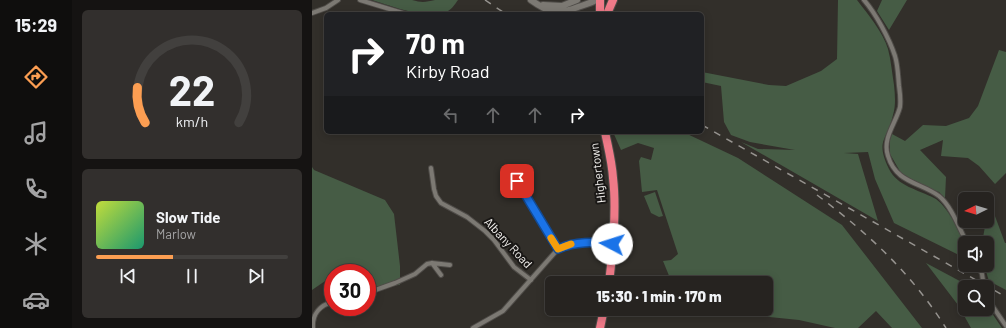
<!DOCTYPE html>
<html lang="en">
<head>
<meta charset="utf-8">
<style>
  body { margin:0; font-family:Barlow,sans-serif; background:#322f2d; color:#f1f3f6; height:100vh; display:flex; flex-direction:column; font-size:15px; white-space:nowrap }
  * { box-sizing:border-box; margin:0 }
  p { font-size:13px; color:#a4a4a5 }
  .icon { flex:none; width:22px; height:22px; fill:none; stroke:currentColor; stroke-width:2; stroke-linecap:round; stroke-linejoin:round }
  .map { position:relative; flex:1; overflow:hidden }
  .details { display:flex; flex-direction:column; gap:10px; padding:10px; background:#151312; width:240px }
  .details>* { flex:none }
  .banner { position:absolute; left:12px; top:12px; width:380px; height:122px; border-radius:6px; box-shadow:0 2px 10px #0003,0 0 0 1px #42403e; background:#202124; color:#fff; overflow:hidden }
  .needle { width:26px; rotate:265deg }
  .buttons { position:absolute; left:646px; top:192px; display:grid; gap:8px }
  .buttons a { display:grid; place-items:center; width:36px; height:36px; border-radius:6px; background:#262320; box-shadow:0 2px 10px #0003,0 0 0 1px #42403e; font-size:20px }
  .speed { position:absolute; left:12px; top:264px; display:flex; gap:8px; font-size:20px; font-weight:700; text-align:center }
  .speed>* { display:grid; place-content:center; width:52px; height:52px; border-radius:50%; background:#262320; box-shadow:0 2px 10px #0003,0 0 0 1px #42403e; line-height:1 }
  .speed .limit { border:6px solid #d22; background:#fff; color:#111 }
  .pin { position:absolute; display:grid; place-items:center; width:34px; height:34px; color:#fff; margin:-17px; border-radius:8px; box-shadow:0 2px 6px #0006 }
  .me { position:absolute; width:44px; margin:-22px; rotate:275deg; stroke-linejoin:round; filter:drop-shadow(0 0 3px #0008) }
  .turn { display:flex; align-items:center; gap:14px; height:84px; padding:0 16px; font-size:18px }
  .turn .icon { width:52px; height:52px; stroke-width:2.5 }
  .turn b { display:block; font-size:28px; line-height:34px }
  .lanes { display:flex; align-items:center; height:38px; padding:0 16px; background:#0003; justify-content:center; gap:20px; direction:ltr }
  .lanes .off { opacity:.35 }
  .details .card { flex:1; display:flex; flex-direction:column; justify-content:center; gap:6px; min-width:0; padding:0 14px; border-radius:6px; background:#322f2d }
  .details .dial { align-items:center; gap:0 }
  .dial svg { height:104px; overflow:visible; fill:none; stroke:#42403e; stroke-width:7; stroke-linecap:round; text-anchor:middle }
  .dial text { fill:#f1f3f6; stroke:none }
  .song { display:flex; align-items:center; gap:12px }
  .cover { width:48px; height:48px; border-radius:6px; background:linear-gradient(135deg,hsl(70 70% 55%),hsl(160 70% 35%)) }
  .played { height:4px; border-radius:2px; background:linear-gradient(90deg,#fc9e52 40%,#42403e 40%) }
  .keys { display:flex; justify-content:space-around; direction:ltr }
  .trip { position:absolute; left:233px; top:276px; width:228px; height:40px; border-radius:6px; background:#262320; box-shadow:0 2px 10px #0003,0 0 0 1px #42403e; font-weight:800; line-height:40px; text-align:center }
  main { display:flex; flex:1; min-height:0 }
  .dock { display:flex; flex-direction:column; width:72px; justify-content:space-around; align-items:center; background:#0f0e0d; color:#a4a4a5 }
  .dock .icon { width:28px; height:28px }
  .dock .on { color:#fc9e52 }
  .dock b { font-size:18px; color:#f1f3f6 }
  .map>svg:first-child { display:block }
</style>
</head>
<body>
<main>
<nav class="dock">
<b>15:29</b>
<svg class="icon on" aria-label="directions" viewBox="0 0 24 24"><path d="M12 3l9 9-9 9-9-9zM9 14v-3h6M13 9l2 2-2 2"/></svg>
<svg class="icon" aria-label="music" viewBox="0 0 24 24"><path d="M9 18V5l10-2v13"/><circle cx="6" cy="18" r="3"/><circle cx="16" cy="16" r="3"/></svg>
<svg class="icon" aria-label="phone" viewBox="0 0 24 24"><path d="M5 4h4l2 5-3 2q2 4 5 5l2-3 5 2v4C11 20 4 13 5 4z"/></svg>
<svg class="icon" aria-label="climate" viewBox="0 0 24 24"><path d="M12 3v18M4 7l16 10M4 17L20 7"/></svg>
<svg class="icon" aria-label="car" viewBox="0 0 24 24"><path d="M5 17H2v-5l4-1 3-4h7l3 4 3 1v5h-3M9 17h6M6 11h13"/><circle cx="7" cy="17" r="2"/><circle cx="17" cy="17" r="2"/></svg>
</nav>
<section class="details">
<div class="card dial"><svg viewBox="0 0 100 80">
<path d="M14 69A42 42 0 1 1 86 69"/>
<path d="M14 69A42 42 0 0 1 8 42" stroke="#fc9e52"/>
<text x="50" y="56" font-size="32" font-weight="700">22</text>
<text x="50" y="72" font-size="11">km/h</text>
</svg></div>
<div class="card">
<div class="song"><i class="cover"></i><div><b>Slow Tide</b><p>Marlow</p></div></div>
<div class="played"></div>
<div class="keys"><svg class="icon" aria-label="previous" viewBox="0 0 24 24"><path d="M18 5L8 12l10 7zM5 5v14"/></svg><svg class="icon" aria-label="pause" viewBox="0 0 24 24"><path d="M8 5v14M16 5v14"/></svg><svg class="icon" aria-label="next" viewBox="0 0 24 24"><path d="M6 5l10 7-10 7zM19 5v14"/></svg></div>
</div>
</section>
<div class="map">
<svg width="694" height="328" viewBox="0 0 694 328">
  <rect width="100%" height="100%" fill="#322f2a"/>
  <path fill="#465c45" d="M60,0H100C110,3 114,2 123,0C129,0 139,0 146,0C143,4 140,9 136,11C116,21 80,6 60,0Z
    M526,0H545C555,13 571,32 576,49C579,60 580,73 582,85C583,95 584,105 581,115C575,141 563,140 577,169C585,186 607,190 622,198C634,204 648,231 652,243C654,247 653,253 653,258L582,223L563,179L556,152L532,153L546,154L566,221L429,142L446,149L483,150L438,142L419,135L412,122L409,86L390,82V72L457,85L474,86L509,71L525,59Z
    M570,0H595L577,30L565,11Z
    M687,50L694,52V173L683,184L667,166L656,158L629,156L631,140L608,150L634,177L633,198L627,192L615,188L589,173L578,154V140L580,134L593,141L611,125L634,126L657,118L666,106Z
    M301,132H371L426,158L530,225L610,328H580L564,311L546,328H523L487,320L376,309H454V283H360L351,261L359,260L366,254L345,190L330,192L327,161L329,157L339,160L342,148L326,143L309,150Z
    M0,167L2,170L73,200L82,214L88,266V285L55,287V273H21V289H19L16,279L0,290Z
    M343,192L351,216L347,217L339,213L332,196Z
    M677,200L693,243H694V290L677,281L672,265H675V243H670L674,221H675Z
    M614,263L659,287H653V309H675V306L690,328H659L646,305Z"/>
  <g fill="none" stroke-linecap="round" stroke-linejoin="round">
    <g stroke="#4f4c48" stroke-width="6">
      <path id="street" d="M48,0L94,14
        M552,0C564,14 577,38 583,56C586,66 586,76 587,86C588,93 589,99 588,107C584,123 570,138 576,156C584,183 608,182 627,196C640,207 647,228 655,243
        M0,13L14,8L26,0
        M119,168L122,189L124,196L129,203L155,217L173,231L182,240L202,267L219,280
        M194,171L205,181L211,189L246,249
        M120,263L129,275
        M666,265L670,274L672,287
        M55,293L83,283L103,274L115,264L120,263L138,265
        M675,298L694,326
        M1,328C0,314 8,305 21,302
        M161,328L191,311L246,249C264,241 281,242 300,244"/>
    </g>
    <g stroke="#4f4c48" stroke-width="8">
      <path id="secondary" d="M219,0C237,13 246,15 266,7C272,5 279,3 284,0
        M231,5L250,6L265,0"/>
    </g>
    <g stroke="#4f4c48" stroke-width="10">
      <path id="highway" d="M288,14V0
        M295,14L301,0
        M293,132C296,147 300,162 301,178C305,211 301,250 297,283
        M288,328L292,309"/>
    </g>
    <use href="#street" stroke="#7c7973" stroke-width="4"/>
    <use href="#secondary" stroke="#7c7973" stroke-width="6"/>
    <use href="#highway" stroke="#ef7a88" stroke-width="8"/>
    <path stroke="#96938f" stroke-width="1.5" stroke-dasharray="7 7" stroke-linecap="butt" d="M173,0L194,14
      M390,125L694,297
      M505,195C557,234 599,273 634,328"/>
  </g>
  <g fill="none" stroke-linecap="round" stroke-linejoin="round">
    <g stroke="#114b97" stroke-width="10">
      <path id="route" d="M205,181L246,249C264,241 281,242 300,244"/>
    </g>
    <use href="#route" stroke="#1a73e8" stroke-width="7"/>
    <path stroke="#f59e0b" stroke-width="7" d="M239,238L246,249L259,244"/>
  </g>
  <g text-anchor="middle" stroke-width="4" stroke-linejoin="round" paint-order="stroke">
    <g font-size="12" fill="#f6f4f1" stroke="#191715">
      <text transform="translate(286 173) rotate(-97)" y="4">Highertown</text>
      <text transform="translate(196 243) rotate(47)" y="4">Albany Road</text>
    </g>
  </g>
</svg>
<div class="buttons">
<a><svg class="needle" viewBox="-14 -14 28 28"><path d="M0-13l5 13h-10z" fill="#e53935"/><path d="M0 13l5-13h-10z" fill="#a4a4a5"/></svg></a>
<a><svg class="icon" aria-label="sound" viewBox="0 0 24 24"><path d="M4 9h4l5-4v14l-5-4H4zM17 9q2 3 0 6"/></svg></a>
<a><svg class="icon" aria-label="search" viewBox="0 0 24 24"><circle cx="10" cy="10" r="6"/><path d="M15 15l6 6"/></svg></a>
</div>
<div class="speed"><div class="limit">30</div></div>
<div class="pin" style="left:205px;top:181px;background:#d93025"><svg class="icon" aria-label="arrive" viewBox="0 0 24 24"><path d="M6 21V4h12l-3 4 3 4H6"/></svg></div>
<svg class="me" style="left:300px;top:244px" viewBox="-20 -20 40 40"><circle r="19" fill="#fff"/><path d="M0-13L10 11 0 6-10 11z" fill="#1a73e8"/></svg>
<div class="trip">15:30 · 1 min · 170 m</div>
<div class="banner">
<div class="turn"><svg class="icon" aria-label="right" viewBox="0 0 24 24"><path d="M7 20v-9h11M14 6l5 5-5 5"/></svg><div><b>70 m</b>Kirby Road</div></div>
<div class="lanes"><svg class="icon off" aria-label="left" viewBox="0 0 24 24"><path d="M17 20v-9H6M10 6l-5 5 5 5"/></svg><svg class="icon off" aria-label="ahead" viewBox="0 0 24 24"><path d="M12 20V5M6 11l6-6 6 6"/></svg><svg class="icon off" aria-label="ahead" viewBox="0 0 24 24"><path d="M12 20V5M6 11l6-6 6 6"/></svg><svg class="icon" aria-label="right" viewBox="0 0 24 24"><path d="M7 20v-9h11M14 6l5 5-5 5"/></svg></div>
</div>
</div>
</main>
</body>
</html>
